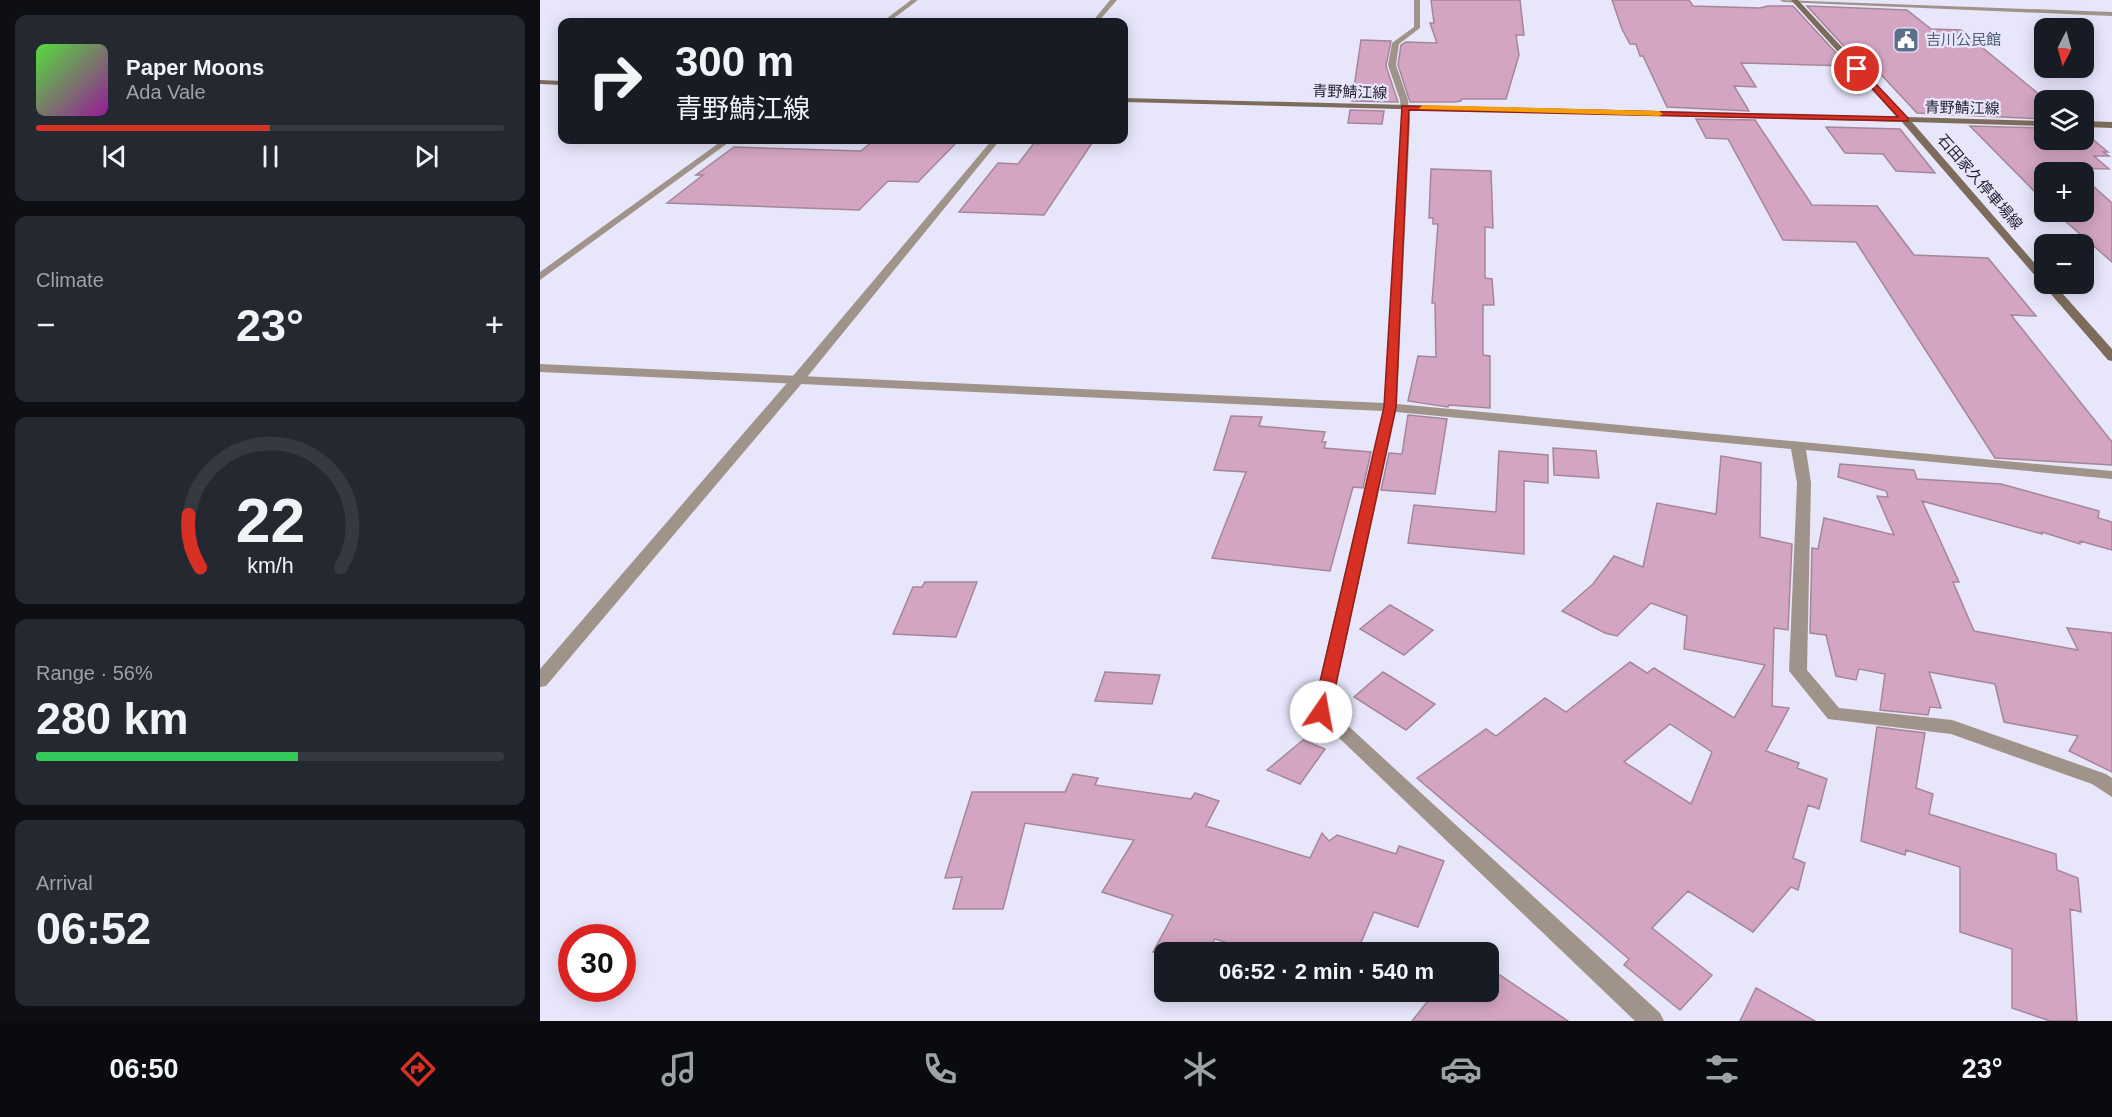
<!DOCTYPE html>
<html lang="en">
<head>
<meta charset="utf-8">
<style>
  body { margin:0; font-family:Helvetica,"Noto Sans JP",sans-serif; background:#242831; color:#f1f3f6; height:100vh; display:flex; flex-direction:column; font-size:22px; white-space:nowrap }
  * { box-sizing:border-box; margin:0 }
  p { font-size:20px; color:#9ea1a6 }
  .icon { flex:none; width:33px; height:33px; fill:none; stroke:currentColor; stroke-width:2; stroke-linecap:round; stroke-linejoin:round }
  .map { position:relative; flex:1; overflow:hidden }
  .panel { display:flex; flex-direction:column; gap:15px; padding:15px; background:#0d0f14; width:540px }
  .panel>* { flex:none }
  .banner { position:absolute; left:18px; top:18px; width:570px; height:126px; border-radius:12px; box-shadow:0 3px 15px #0003; background:#171b24; color:#f1f3f6; overflow:hidden }
  .needle { width:39px; rotate:186deg }
  .controls { position:absolute; left:1494px; top:18px; display:grid; gap:12px }
  .controls a { display:grid; place-items:center; width:60px; height:60px; border-radius:12px; background:#171b24; box-shadow:0 3px 15px #0003; font-size:30px }
  .speed { position:absolute; left:18px; top:924px; display:flex; gap:12px; font-size:30px; font-weight:700; text-align:center }
  .speed>* { display:grid; place-content:center; width:78px; height:78px; border-radius:50%; background:#171b24; box-shadow:0 3px 15px #0003; line-height:1 }
  .speed .limit { border:9px solid #d22; background:#fff; color:#111 }
  .pin { position:absolute; display:grid; place-items:center; width:51px; height:51px; color:#fff; margin:-26px; border:3px solid #fff; border-radius:50%; box-shadow:0 2px 6px #0007 }
  .me { position:absolute; width:66px; margin:-33px; rotate:12deg; stroke-linejoin:round; filter:drop-shadow(0 0 4px #0008) }
  .turn { display:flex; align-items:center; gap:21px; height:126px; padding:0 18px; font-size:27px }
  .turn .icon { width:78px; height:78px; stroke-width:2.5 }
  .turn b { display:block; font-size:42px; line-height:51px }
  .big { font-size:45px; font-weight:700; line-height:1.1 }
  .panel .card { flex:1; display:flex; flex-direction:column; justify-content:center; gap:9px; min-width:0; padding:0 21px; border-radius:12px; background:#242831 }
  .panel .dial { align-items:center; gap:0 }
  .dial svg { height:156px; overflow:visible; fill:none; stroke:#363941; stroke-width:7; stroke-linecap:round; text-anchor:middle }
  .dial text { fill:#f1f3f6; stroke:none }
  .song { display:flex; align-items:center; gap:18px }
  .cover { width:72px; height:72px; border-radius:9px; background:linear-gradient(135deg,hsl(110 70% 55%),hsl(300 70% 35%)) }
  .played { height:6px; border-radius:3px; background:linear-gradient(90deg,#d93025 50%,#363941 50%) }
  .keys { display:flex; justify-content:space-around; direction:ltr }
  .heat { display:flex; justify-content:space-between; align-items:center; font-size:33px; direction:ltr }
  .charge { height:9px; border-radius:4px; background:linear-gradient(90deg,#34c759 56%,#363941 0) }
  .trip { position:absolute; left:614px; top:942px; width:345px; height:60px; border-radius:12px; background:#171b24; box-shadow:0 3px 15px #0003; font-weight:700; line-height:60px; text-align:center }
  .dock { display:flex; height:96px; justify-content:space-around; align-items:center; background:#090b0e; color:#9ea1a6 }
  .dock .icon { width:42px; height:42px }
  .dock .active { color:#d93025 }
  .dock b { font-size:27px; color:#f1f3f6 }
  main { display:flex; flex:1; min-height:0 }
  .map>svg:first-child { display:block }
</style>
</head>
<body>
<main>
<section class="panel">
<div class="card">
<div class="song"><i class="cover"></i><div><b>Paper Moons</b><p>Ada Vale</p></div></div>
<div class="played"></div>
<div class="keys"><svg class="icon" aria-label="previous" viewBox="0 0 24 24"><path d="M18 5L8 12l10 7zM5 5v14"/></svg><svg class="icon" aria-label="pause" viewBox="0 0 24 24"><path d="M8 5v14M16 5v14"/></svg><svg class="icon" aria-label="next" viewBox="0 0 24 24"><path d="M6 5l10 7-10 7zM19 5v14"/></svg></div>
</div>
<div class="card"><p>Climate</p>
<div class="heat"><a>−</a><b class="big">23°</b><a>+</a></div>
</div>
<div class="card dial"><svg viewBox="0 0 100 80">
<path d="M14 69A42 42 0 1 1 86 69"/>
<path d="M14 69A42 42 0 0 1 8 42" stroke="#d93025"/>
<text x="50" y="56" font-size="32" font-weight="700">22</text>
<text x="50" y="72" font-size="11">km/h</text>
</svg></div>
<div class="card"><p>Range · 56%</p><b class="big">280 km</b><div class="charge"></div></div>
<div class="card"><p>Arrival</p><b class="big">06:52</b></div>
</section>
<div class="map">
<svg width="1572" height="1021" viewBox="0 0 1572 1021">
  <rect width="100%" height="100%" fill="#e8e6fb"/>
  <path fill="#d3a5c3" stroke="#a58699" stroke-width="1.5" fill-rule="evenodd" d="M891,0H980L984,35H976L979,55L966,99H921V101L914,102H870L858,65L861,45L866,42L897,43L890,23H894Z
    M1072,0H1149L1153,6L1220,8L1228,6H1253L1308,66L1201,63L1216,87L1194,86L1209,111L1127,107L1103,56H1100L1096,44H1090L1082,29Z
    M1267,6L1367,10L1391,29L1421,30L1506,100L1504,119L1377,113L1334,67H1323Z
    M821,40L851,41L846,66L858,102L812,101Z
    M810,110L844,111L842,124L808,123Z
    M1156,119L1215,120L1272,205L1337,206L1374,255L1448,258L1496,316L1471,315L1572,442V465L1455,458L1316,242L1243,240L1188,139L1166,138Z
    M1430,126L1504,128V140H1544V132L1568,152H1563L1569,156H1554L1569,169L1533,168L1538,172H1504V201Z
    M1286,127L1360,129L1395,173L1356,171L1343,154L1305,153Z
    M334,140L416,143L378,182L348,181L319,210L127,203L163,175H156L194,147L321,151Z
    M502,140H554L504,215L419,212L458,163L478,164L494,143L499,144Z
    M891,169L951,171L953,228L945,227V278L952,279L954,305H943V355L950,356V408L909,405L908,407L868,401L878,356L896,357L895,303H892L898,224H893V218H889Z
    M1544,178L1572,203V262L1515,212H1544Z
    M868,415L907,419L895,494L841,490L849,453L862,454Z
    M691,416L722,417L719,426L785,432L782,442H786L784,448L831,452L823,488L813,487L790,571L672,558L706,472L674,470Z
    M1013,448L1056,451L1059,478L1014,475Z
    M959,451L1008,455V483L984,481V554L868,543L874,505L956,512Z
    M1181,456L1221,463L1220,537L1252,544L1248,630L1234,628L1232,706L1249,708L1226,751L1259,763L1257,768L1287,779L1279,809L1268,805L1253,858L1265,863L1258,890L1251,887L1213,932L1148,891L1112,928L1172,975L1140,1010L1084,965L1089,959L877,778L946,729L956,736L1005,698L1026,712L1090,662L1107,673L1114,668L1194,718L1225,665L1144,649L1147,616L1111,603L1077,636L1065,633L1022,611L1053,584L1074,556L1103,567L1117,503L1176,514ZM1130,724L1172,752L1151,804L1084,762Z
    M1300,464L1374,470L1377,479L1461,484L1559,511L1558,518L1572,522V550L1540,541V544L1502,532V534L1382,501L1419,582H1413L1434,631L1538,650L1527,628L1572,633V772L1529,751L1538,736L1464,722L1455,684L1389,672L1401,708L1390,707L1388,715L1340,710L1345,674L1319,669L1316,680L1296,676L1286,635L1270,633L1272,548L1278,549L1284,518L1354,535L1337,496L1348,497L1346,491L1298,477Z
    M385,582H437L416,637L353,634L373,587H382Z
    M850,605L893,630L864,655L820,629Z
    M565,672L620,675L612,704L555,701Z
    M843,672L895,704L866,730L814,697Z
    M1337,727L1385,733L1376,788L1393,794L1389,814L1516,854L1517,870L1538,878L1541,912L1530,909L1537,1021H1510L1472,1008V949L1420,932V867L1366,850L1365,855L1321,841Z
    M763,740L785,749L760,784L727,770Z
    M533,774L558,778L555,785L651,799L655,793L679,801L666,826L770,858L782,833L789,841L797,835L856,854L859,846L904,861L878,927L834,912L817,952H716L675,939L668,952H613L633,915L562,892L594,840L485,823L463,909H413L422,877L405,878L432,792H525Z
    M948,967L1028,1021H872L895,992H948Z
    M1216,988L1275,1021H1200Z"/>
  <g fill="none" stroke-linecap="round" stroke-linejoin="round">
    <path fill="#a0948a" fill-rule="evenodd" d="M371,0H378L349,22H342Z
      M874,0H880V28L859,44L856,65L868,100L870,121L857,404L1572,471V479L1266,450L1271,483L1267,670L1299,708L1412,720L1566,774L1572,778V797L1552,784L1411,734L1288,719L1249,671L1257,483L1251,449L856,412L791,710L1120,1013L1124,1021H1095L772,712L843,411L0,372V364L844,403L862,121L860,100L848,65L852,43L874,27Z
      M1240,0L1572,12V16L1243,2Z
      M183,140H192L0,280V272Z"/>
    <path fill="#a0948a" fill-rule="evenodd" d="M570,0H577L558,22H552Z
      M452,140H460L263,382L6,686L0,687V669L253,376Z"/>
    <path fill="#7d6c5c" fill-rule="evenodd" d="M1251,0H1258L1367,117L1504,121V126L1372,122L1504,274V284H1514L1572,349V361L1568,360L1362,122L584,102V98L1357,117Z
      M0,80L22,81V85L0,84Z
      M1544,121L1572,122V128L1544,127Z"/>
  </g>
  <path fill="#d93025" stroke="#8d1f18" stroke-width="1.5" d="M1315,67H1320L1368,118V121L869,110L856,407L790,712L787,716H775L773,712L844,407L862,106L1358,117L1315,70Z"/>
  <path fill="#f59e0b" d="M883,105L1119,111L1123,114L1119,116L880,109L879,108Z"/>
  <defs>
    <g id="civic-square" transform="scale(1.35)"><rect x="-9" y="-9" width="18" height="18" rx="4" fill="#5c6f8a" stroke="#e8e6fb"/><path d="M-.6-6.5H3V-4.5H.6V-3L4-1V1h2V6H-6V1h2V-1L-.6-3ZM-1.2 2.5V6h2.4V2.5Z" fill="#fff"/></g>
  </defs>
  <g fill-rule="evenodd">
    <use href="#civic-square" x="1366" y="40"/>
  </g>
  <g text-anchor="middle" stroke-width="4.5" stroke-linejoin="round" paint-order="stroke">
    <g font-size="15" fill="#4e5e75" stroke="#e8e6fb" text-anchor="start">
      <text x="1386" y="45">吉川公民館</text>
    </g>
    <g font-size="15" fill="#201e2b" stroke="#e8e6fb">
      <text transform="translate(810 92) rotate(2)" y="5">青野鯖江線</text>
      <text transform="translate(1422 108) rotate(1)" y="5">青野鯖江線</text>
      <text transform="translate(1440 182) rotate(49)" y="5">石田家久停車場線</text>
    </g>
  </g>
</svg>
<div class="controls">
<a><svg class="needle" viewBox="-14 -14 28 28"><path d="M0-13l5 13h-10z" fill="#e53935"/><path d="M0 13l5-13h-10z" fill="#9ea1a6"/></svg></a>
<a><svg class="icon" aria-label="layers" viewBox="0 0 24 24"><path d="M12 4l9 5-9 5-9-5zM3 14l9 5 9-5"/></svg></a>
<a>+</a>
<a>−</a>
</div>
<div class="speed"><div class="limit">30</div></div>
<div class="pin" style="left:1317px;top:69px;background:#d93025"><svg class="icon" aria-label="arrive" viewBox="0 0 24 24"><path d="M6 21V4h12l-3 4 3 4H6"/></svg></div>
<svg class="me" style="left:781px;top:712px" viewBox="-20 -20 40 40"><circle r="19" fill="#fff"/><path d="M0-13L10 11 0 6-10 11z" fill="#d93025"/></svg>
<div class="trip">06:52 · 2 min · 540 m</div>
<div class="banner">
<div class="turn"><svg class="icon" aria-label="right" viewBox="0 0 24 24"><path d="M7 20v-9h11M14 6l5 5-5 5"/></svg><div><b>300 m</b>青野鯖江線</div></div>
</div>
</div>
</main>
<nav class="dock">
<b>06:50</b>
<svg class="icon active" aria-label="directions" viewBox="0 0 24 24"><path d="M12 3l9 9-9 9-9-9zM9 14v-3h6M13 9l2 2-2 2"/></svg>
<svg class="icon" aria-label="music" viewBox="0 0 24 24"><path d="M9 18V5l10-2v13"/><circle cx="6" cy="18" r="3"/><circle cx="16" cy="16" r="3"/></svg>
<svg class="icon" aria-label="phone" viewBox="0 0 24 24"><path d="M5 4h4l2 5-3 2q2 4 5 5l2-3 5 2v4C11 20 4 13 5 4z"/></svg>
<svg class="icon" aria-label="climate" viewBox="0 0 24 24"><path d="M12 3v18M4 7l16 10M4 17L20 7"/></svg>
<svg class="icon" aria-label="car" viewBox="0 0 24 24"><path d="M5 17H2v-5l4-1 3-4h7l3 4 3 1v5h-3M9 17h6M6 11h13"/><circle cx="7" cy="17" r="2"/><circle cx="17" cy="17" r="2"/></svg>
<svg class="icon" aria-label="filters" viewBox="0 0 24 24"><path d="M4 7h16M4 17h16"/><circle cx="9" cy="7" r="2"/><circle cx="15" cy="17" r="2"/></svg>
<b>23°</b>
</nav>
</body>
</html>
